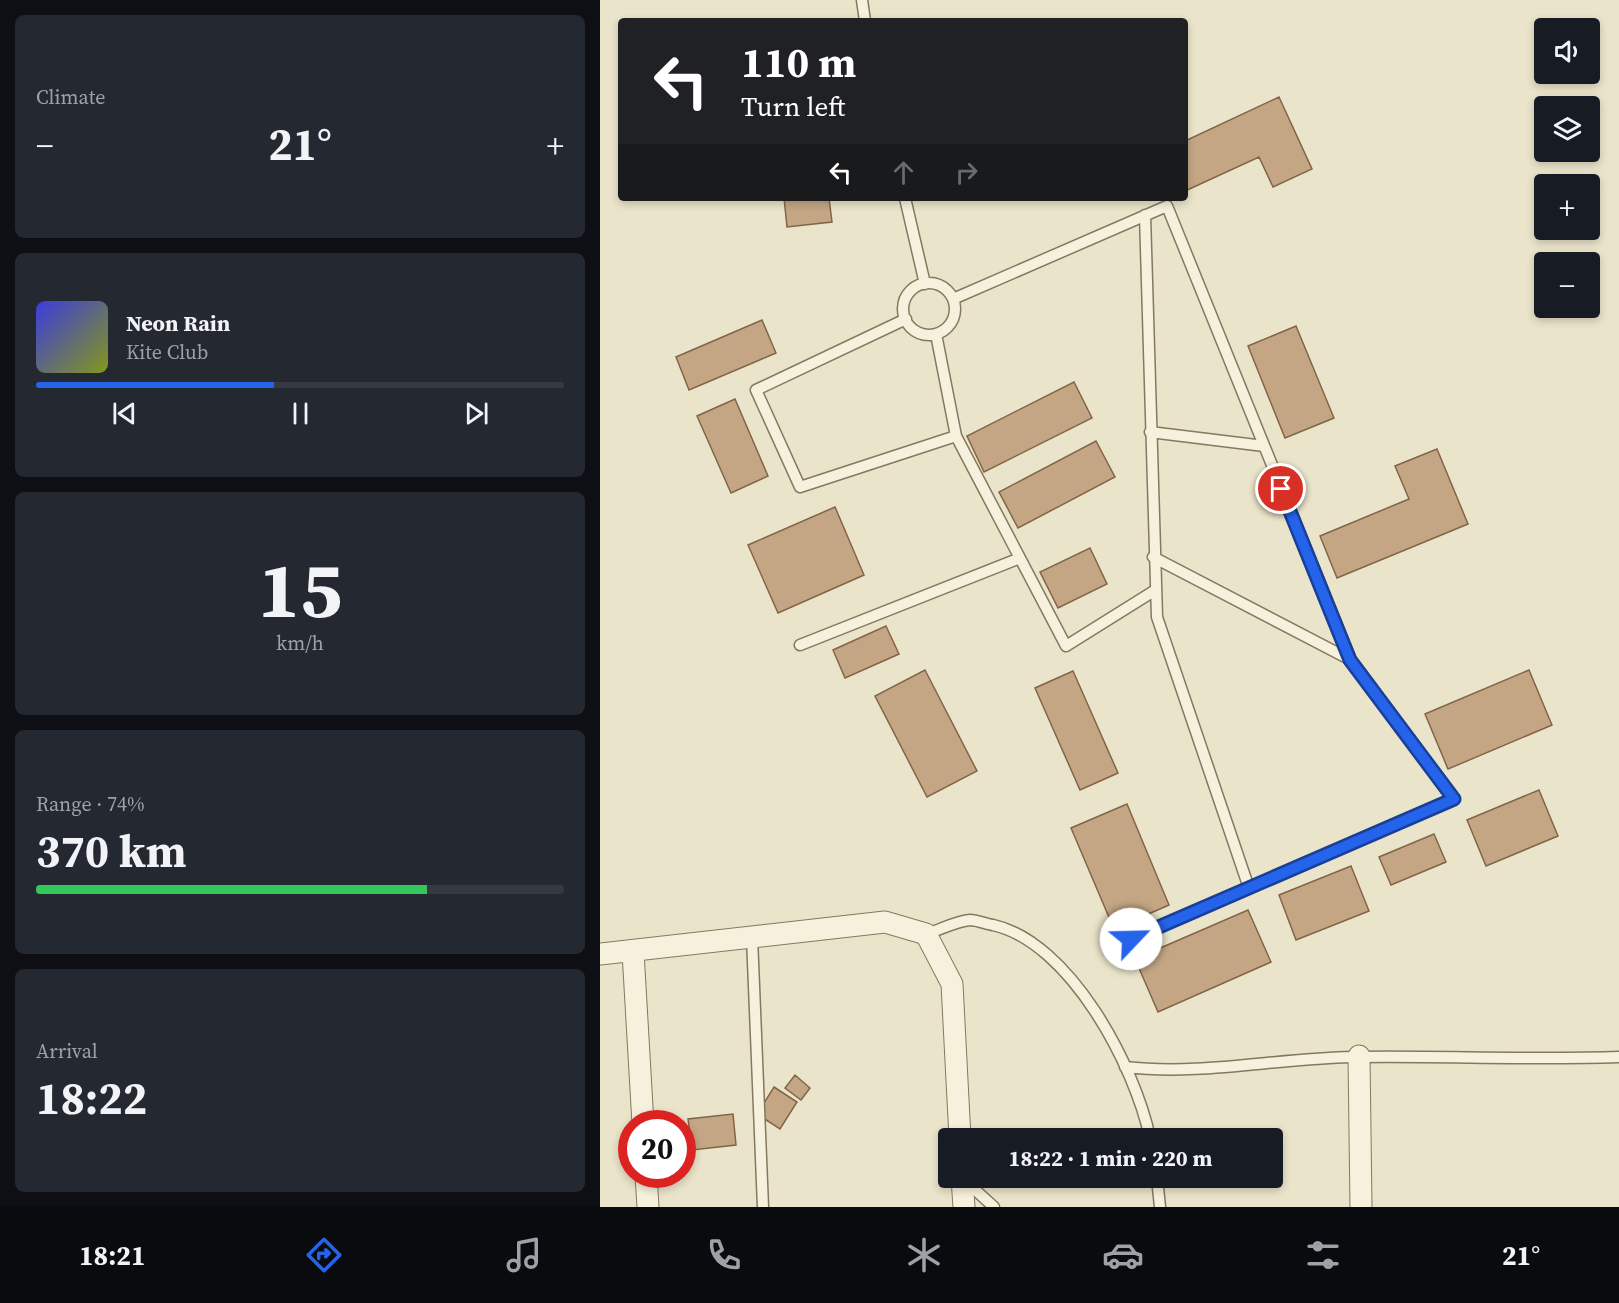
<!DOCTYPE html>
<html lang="en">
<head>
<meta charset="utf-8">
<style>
  body { margin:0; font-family:"Source Serif 4",serif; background:#242831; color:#f1f3f6; height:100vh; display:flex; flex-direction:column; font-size:22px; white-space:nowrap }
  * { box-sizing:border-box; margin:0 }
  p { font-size:20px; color:#9ea1a6 }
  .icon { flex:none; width:33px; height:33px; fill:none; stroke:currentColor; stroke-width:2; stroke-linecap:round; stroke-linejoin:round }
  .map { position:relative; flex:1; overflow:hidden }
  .details { display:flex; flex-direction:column; gap:15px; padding:15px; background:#0d0f14; width:600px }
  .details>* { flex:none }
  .guide { position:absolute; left:18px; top:18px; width:570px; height:183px; border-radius:6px; box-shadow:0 3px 9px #0003; background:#202124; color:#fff; overflow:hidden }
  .fabs { position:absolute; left:934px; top:18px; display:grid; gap:12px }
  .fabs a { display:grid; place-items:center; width:66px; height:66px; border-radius:6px; background:#171b24; box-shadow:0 3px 9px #0003; font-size:30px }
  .speed { position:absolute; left:18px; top:1110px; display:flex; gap:12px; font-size:30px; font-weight:700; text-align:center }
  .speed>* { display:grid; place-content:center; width:78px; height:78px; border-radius:50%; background:#171b24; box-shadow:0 3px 9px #0003; line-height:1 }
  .speed .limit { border:9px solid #d22; background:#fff; color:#111 }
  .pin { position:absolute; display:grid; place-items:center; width:51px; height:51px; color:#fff; margin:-26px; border:3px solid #fff; border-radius:50%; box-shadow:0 2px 6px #0007 }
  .me { position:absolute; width:66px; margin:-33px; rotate:66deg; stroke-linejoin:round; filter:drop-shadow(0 0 4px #0008) }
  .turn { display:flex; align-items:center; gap:21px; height:126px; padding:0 24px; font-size:27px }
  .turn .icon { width:78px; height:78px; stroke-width:2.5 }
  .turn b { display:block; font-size:42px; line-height:51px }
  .lanes { display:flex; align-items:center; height:57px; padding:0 24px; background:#0003; justify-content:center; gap:30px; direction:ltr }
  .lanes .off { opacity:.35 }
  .big { font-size:45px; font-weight:700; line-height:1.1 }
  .details .card { flex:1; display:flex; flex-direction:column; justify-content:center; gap:9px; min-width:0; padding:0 21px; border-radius:9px; background:#242831 }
  .details .dial { align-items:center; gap:0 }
  .dial b { font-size:78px; line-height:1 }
  .song { display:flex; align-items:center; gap:18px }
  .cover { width:72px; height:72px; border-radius:9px; background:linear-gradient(135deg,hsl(240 70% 55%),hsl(70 70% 35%)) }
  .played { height:6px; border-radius:3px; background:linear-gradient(90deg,#2563eb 45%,#363941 45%) }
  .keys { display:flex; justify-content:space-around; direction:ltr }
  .heat { display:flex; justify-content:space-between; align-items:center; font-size:33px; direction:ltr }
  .charge { height:9px; border-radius:4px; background:linear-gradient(90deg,#34c759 74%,#363941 0) }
  .trip { position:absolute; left:338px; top:1128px; width:345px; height:60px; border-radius:6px; background:#171b24; box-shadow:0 3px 9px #0003; font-weight:700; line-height:60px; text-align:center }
  .tabs { display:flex; height:96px; justify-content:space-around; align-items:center; background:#090b0e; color:#9ea1a6 }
  .tabs .icon { width:42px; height:42px }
  .tabs .current { color:#2563eb }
  .tabs b { font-size:27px; color:#f1f3f6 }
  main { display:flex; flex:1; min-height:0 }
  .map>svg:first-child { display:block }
</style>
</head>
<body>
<main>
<section class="details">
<div class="card"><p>Climate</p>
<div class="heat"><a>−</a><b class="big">21°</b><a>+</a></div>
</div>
<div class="card">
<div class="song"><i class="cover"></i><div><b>Neon Rain</b><p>Kite Club</p></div></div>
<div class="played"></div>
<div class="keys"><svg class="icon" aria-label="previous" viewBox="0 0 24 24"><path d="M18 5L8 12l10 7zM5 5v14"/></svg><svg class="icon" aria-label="pause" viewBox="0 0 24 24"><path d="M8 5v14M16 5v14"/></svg><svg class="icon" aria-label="next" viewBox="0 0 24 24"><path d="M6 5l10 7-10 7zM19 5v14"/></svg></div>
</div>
<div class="card dial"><b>15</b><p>km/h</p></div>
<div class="card"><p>Range · 74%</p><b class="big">370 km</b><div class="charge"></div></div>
<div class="card"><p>Arrival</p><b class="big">18:22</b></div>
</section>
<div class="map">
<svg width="1019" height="1207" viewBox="0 0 1019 1207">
  <rect width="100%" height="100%" fill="#eae4ca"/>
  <path fill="#c4a684" stroke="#826548" stroke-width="1.5" d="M679,97L712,169L673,187L659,157L585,191V141Z
    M184,198H229L232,222L187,227Z
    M162,320L176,353L89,390L76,357Z
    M696,326L734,418L685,438L648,346Z
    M474,382L492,418L384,472L367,436Z
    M135,399L168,476L131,493L97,416Z
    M496,441L515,477L418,528L399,492Z
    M837,449L868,524L737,578L720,536L809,499L795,466Z
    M235,507L264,575L178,613L148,545Z
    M490,548L507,584L458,608L440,572Z
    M286,626L299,654L245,678L233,650Z
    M325,670L377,771L327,797L275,696Z
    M929,670L952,725L848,769L825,714Z
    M473,671L518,773L480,790L435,688Z
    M939,790L958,836L886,866L867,820Z
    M527,804L569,905L514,929L471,828Z
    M834,834L846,862L791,885L779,857Z
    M751,866L769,911L696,940L679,895Z
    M648,910L671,962L558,1012L535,959Z
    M195,1075L210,1088L201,1100L185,1088Z
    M174,1087L197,1102L180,1129L157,1114Z
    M133,1114L136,1145L92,1150L88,1119Z"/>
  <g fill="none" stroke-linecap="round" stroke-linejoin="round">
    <g stroke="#857860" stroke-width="13">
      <path id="lane" d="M262,0L265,21
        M305,198L325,284
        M545,215L557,617L649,888
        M303 309a26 26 0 1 1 52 0a26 26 0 1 1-52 0Z
        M353,299L567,206L751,660L854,799L531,939
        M306,319L156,390L200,487L356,436
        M336,334L356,436L466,646L554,591
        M550,432L664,446
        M553,557L751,660
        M200,645L420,558
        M326,934C340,930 356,921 370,920C377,920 386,924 393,925C470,942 535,1066 550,1138
        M152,937L163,1207
        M525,1067C605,1076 681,1057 760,1057C846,1056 933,1060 1019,1057
        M362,1178L394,1207
        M557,1178L560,1207"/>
    </g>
    <g stroke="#857860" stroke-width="23">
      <path id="street" d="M33,952L43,1124
        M0,954L285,922L326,934L352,984L360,1138
        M759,1056L761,1207
        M46,1174L48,1207
        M362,1178L364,1207"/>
    </g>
    <use href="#lane" stroke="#f6f1dc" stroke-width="10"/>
    <use href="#street" stroke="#f6f1dc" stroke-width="21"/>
  </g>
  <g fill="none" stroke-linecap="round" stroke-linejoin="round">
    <g stroke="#184099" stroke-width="15">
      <path id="route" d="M531,939L854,799L750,660L681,489"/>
    </g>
    <use href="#route" stroke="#2563eb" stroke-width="10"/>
  </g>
</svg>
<div class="fabs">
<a><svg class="icon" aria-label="sound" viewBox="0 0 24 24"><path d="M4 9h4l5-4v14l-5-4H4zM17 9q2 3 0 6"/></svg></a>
<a><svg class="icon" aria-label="layers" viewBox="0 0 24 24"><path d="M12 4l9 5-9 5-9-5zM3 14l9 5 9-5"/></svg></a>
<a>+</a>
<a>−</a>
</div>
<div class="speed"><div class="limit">20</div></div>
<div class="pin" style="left:681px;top:489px;background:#d93025"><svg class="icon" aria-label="arrive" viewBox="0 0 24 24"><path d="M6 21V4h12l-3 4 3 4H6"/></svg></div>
<svg class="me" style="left:531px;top:939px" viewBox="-20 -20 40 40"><circle r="19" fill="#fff"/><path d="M0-13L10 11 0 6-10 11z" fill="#2563eb"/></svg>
<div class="trip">18:22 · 1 min · 220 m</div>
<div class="guide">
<div class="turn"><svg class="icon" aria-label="left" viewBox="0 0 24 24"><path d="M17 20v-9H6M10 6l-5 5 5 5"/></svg><div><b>110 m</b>Turn left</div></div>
<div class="lanes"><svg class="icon" aria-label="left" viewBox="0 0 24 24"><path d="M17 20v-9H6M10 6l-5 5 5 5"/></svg><svg class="icon off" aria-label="ahead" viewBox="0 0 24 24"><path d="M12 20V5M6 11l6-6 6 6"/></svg><svg class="icon off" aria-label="right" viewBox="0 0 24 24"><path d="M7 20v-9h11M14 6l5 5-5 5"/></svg></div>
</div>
</div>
</main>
<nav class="tabs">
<b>18:21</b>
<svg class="icon current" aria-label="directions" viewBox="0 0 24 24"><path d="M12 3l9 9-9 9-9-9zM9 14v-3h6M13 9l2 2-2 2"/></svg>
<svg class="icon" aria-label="music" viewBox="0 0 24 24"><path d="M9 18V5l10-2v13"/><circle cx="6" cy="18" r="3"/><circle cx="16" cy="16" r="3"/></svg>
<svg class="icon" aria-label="phone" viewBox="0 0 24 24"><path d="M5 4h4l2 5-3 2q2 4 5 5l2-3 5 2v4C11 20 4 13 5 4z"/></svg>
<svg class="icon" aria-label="climate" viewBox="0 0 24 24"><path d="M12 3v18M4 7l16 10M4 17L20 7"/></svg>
<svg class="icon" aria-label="car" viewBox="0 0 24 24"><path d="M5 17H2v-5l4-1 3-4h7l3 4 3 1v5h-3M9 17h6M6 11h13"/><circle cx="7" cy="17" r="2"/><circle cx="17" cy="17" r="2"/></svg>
<svg class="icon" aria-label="filters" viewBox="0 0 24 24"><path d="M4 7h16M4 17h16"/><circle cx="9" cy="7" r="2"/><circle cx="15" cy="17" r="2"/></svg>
<b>21°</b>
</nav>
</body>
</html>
